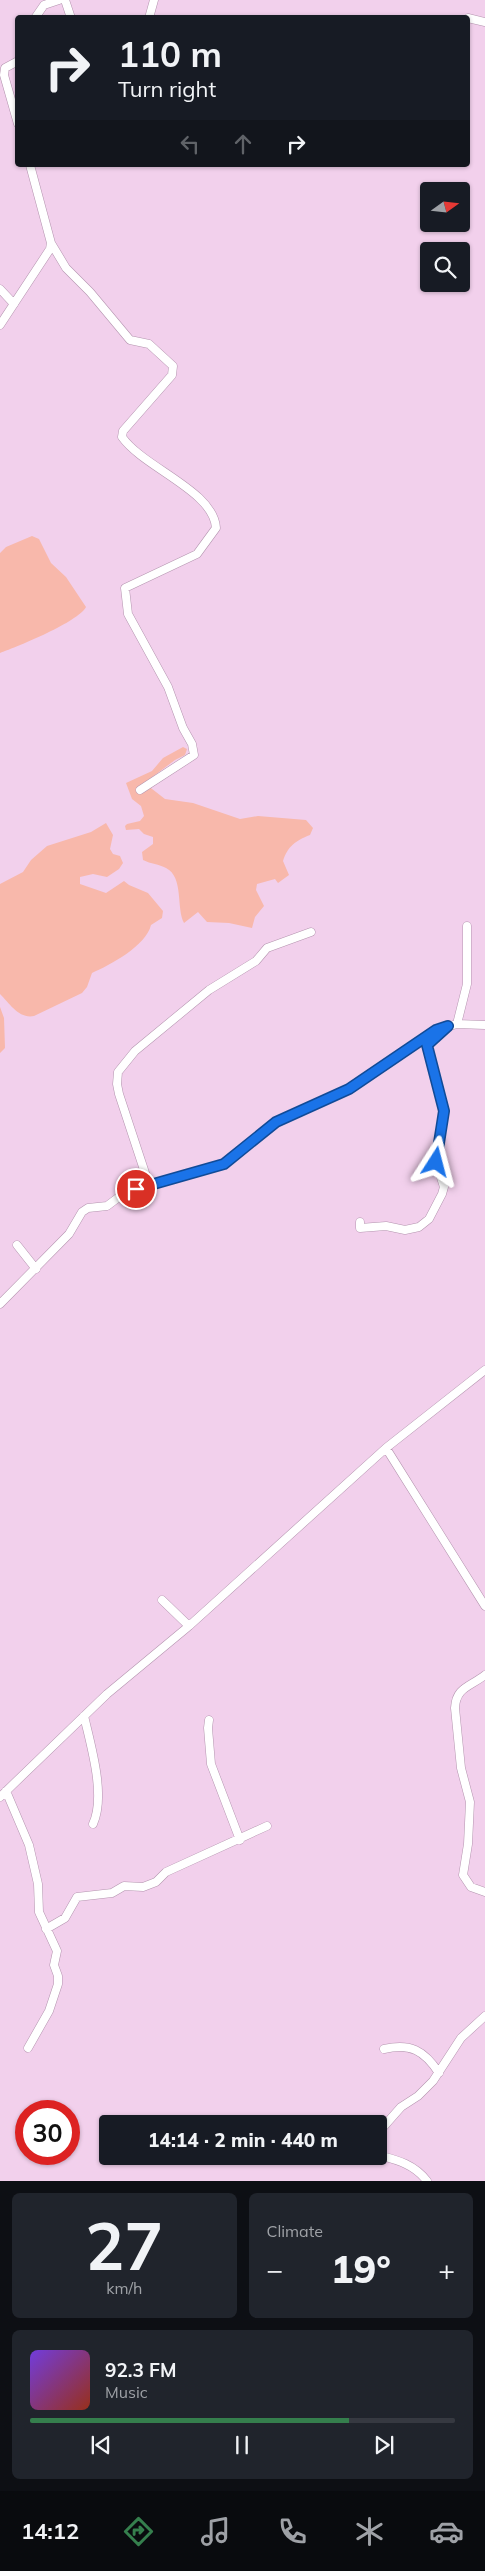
<!DOCTYPE html>
<html lang="en">
<head>
<meta charset="utf-8">
<style>
  body { margin:0; font-family:Mulish,sans-serif; background:#20242c; color:#f1f3f6; height:100vh; display:flex; flex-direction:column; font-size:19px; white-space:nowrap }
  * { box-sizing:border-box; margin:0 }
  p { font-size:16px; color:#9ea1a6 }
  .icon { flex:none; width:28px; height:28px; fill:none; stroke:currentColor; stroke-width:2; stroke-linecap:round; stroke-linejoin:round }
  .map { position:relative; height:2181px; overflow:hidden }
  .panel { display:flex; flex-direction:column; gap:12px; padding:12px; background:#0d0f14; flex:1 }
  .panel>* { flex:none }
  .banner { position:absolute; left:15px; top:15px; width:455px; height:152px; border-radius:5px; box-shadow:0 1px 4px #0004; background:#171b24; color:#f1f3f6; overflow:hidden }
  .needle { width:32px; rotate:75deg }
  .fabs { position:absolute; left:420px; top:182px; display:grid; gap:10px }
  .fabs a { display:grid; place-items:center; width:50px; height:50px; border-radius:5px; background:#171b24; box-shadow:0 1px 4px #0004; font-size:25px }
  .speed { position:absolute; left:15px; top:2100px; display:flex; gap:10px; font-size:25px; font-weight:700; text-align:center }
  .speed>* { display:grid; place-content:center; width:65px; height:65px; border-radius:50%; background:#171b24; box-shadow:0 1px 4px #0004; line-height:1 }
  .speed .limit { border:8px solid #d22; background:#fff; color:#111 }
  .pin { position:absolute; display:grid; place-items:center; width:42px; height:42px; color:#fff; margin:-21px; border:2px solid #fff; border-radius:50%; box-shadow:0 1px 5px #0007 }
  .me { position:absolute; width:55px; margin:-28px; rotate:9deg; stroke-linejoin:round; filter:drop-shadow(0 0 4px #0008) }
  .turn { display:flex; align-items:center; gap:18px; height:105px; padding:0 20px; font-size:22px }
  .turn .icon { width:65px; height:65px; stroke-width:2.5 }
  .turn b { display:block; font-size:35px; line-height:42px }
  .lanes { display:flex; align-items:center; height:48px; padding:0 20px; background:#0003; justify-content:center; gap:25px; direction:ltr }
  .lanes .off { opacity:.35 }
  .big { font-size:38px; font-weight:800; line-height:1.1 }
  .panel .widget { flex:1; display:flex; flex-direction:column; justify-content:center; gap:8px; min-width:0; padding:0 18px; border-radius:8px; background:#20242c }
  .panel .dial { align-items:center; gap:0 }
  .dial b { font-size:65px; line-height:1 }
  .song { display:flex; align-items:center; gap:15px }
  .cover { width:60px; height:60px; border-radius:8px; background:linear-gradient(135deg,hsl(260 70% 55%),hsl(10 70% 35%)) }
  .played { height:5px; border-radius:2px; background:linear-gradient(90deg,#357f4d 75%,#363941 75%) }
  .keys { display:flex; justify-content:space-around; direction:ltr }
  .heat { display:flex; justify-content:space-between; align-items:center; font-size:28px; direction:ltr }
  .panel .tiles { flex:1; display:grid; gap:12px; grid-template-columns:1fr 1fr }
  .widget:last-child { grid-column:span 2 }
  .trip { position:absolute; left:99px; top:2115px; width:288px; height:50px; border-radius:5px; background:#171b24; box-shadow:0 1px 4px #0004; font-weight:800; line-height:50px; text-align:center }
  .dock { display:flex; height:80px; justify-content:space-around; align-items:center; background:#090b0e; color:#9ea1a6 }
  .dock .icon { width:35px; height:35px }
  .dock .selected { color:#357f4d }
  .dock b { font-size:22px; color:#f1f3f6 }
  .map>svg:first-child { display:block }
</style>
</head>
<body>
<div class="map">
<svg width="485" height="2181" viewBox="0 0 485 2181">
  <rect width="100%" height="100%" fill="#f2d0ec"/>
  <path fill="#f8b8ab" d="M32,536L39,539L51,563L66,577L86,607C78,622 19,646 0,653V553L6,547Z
    M183,747L187,749L185,755L175,760L147,781V785L165,799L193,803L240,819L258,816L306,820L313,828L310,835C295,841 288,846 283,861L289,875L278,883L275,879L257,884L256,890L264,906L255,917L252,928L229,923L207,922L198,912L184,923C176,908 184,877 166,868C159,864 151,864 143,860L142,852L153,844V837L144,834L139,829L126,830L125,826L127,824L140,821L144,816L141,806L132,799L126,783L152,771L163,758Z
    M106,823L113,835L110,849L113,854L120,856L123,863L119,869L107,877L93,874L80,877V884L106,893L124,881L129,885L148,893L163,911L162,918L151,925C146,946 110,965 92,973L87,987L82,993L34,1016C19,1019 10,1004 0,994V884L23,872L31,860L47,846L91,832Z
    M0,1007L4,1018L5,1048L0,1053Z"/>
  <g fill="none" stroke-linecap="round" stroke-linejoin="round">
    <g stroke="#b494af" stroke-width="9">
      <path id="minor" d="M65,0L71,18
        M35,18L44,5L59,0
        M149,18L154,0
        M468,18L485,22
        M18,61L5,68L4,75L18,124
        M51,243L66,268L90,292L130,340L149,344L173,366L172,375L123,431L122,437C144,468 214,491 216,528L197,554L125,588L128,614L168,687L183,728L192,744L194,755L140,790
        M0,289L14,304
        M0,325L50,249L51,243L30,165
        M457,1024L467,984V926
        M149,1185L119,1094L117,1084L118,1072L135,1051L209,990L256,961L267,948L311,932
        M360,1222V1228L386,1226L405,1230L419,1227L429,1219L442,1194L444,1187L436,1162L443,1118V1103L427,1049V1045L445,1029
        M17,1245L36,1269
        M0,1304L69,1234L82,1212L88,1208L107,1206L123,1194L224,1164L276,1122L349,1089L436,1030L457,1024L485,1025
        M386,1448L485,1606
        M162,1600L189,1626
        M485,1675C470,1687 456,1687 455,1708L461,1768L470,1802L468,1844L463,1875L471,1887L485,1892
        M84,1716C91,1746 106,1796 93,1824
        M209,1720L208,1728L211,1764L240,1840
        M6,1791L29,1845L38,1884L39,1912L57,1951L54,1965L58,1976V1984L49,2011L28,2048
        M0,1797L107,1694L189,1626L386,1448L485,1370
        M46,1929L65,1918L77,1897L112,1893L124,1886L143,1887L156,1882L166,1872L267,1826
        M384,2049C410,2043 424,2050 439,2073
        M378,2133L401,2107L418,2096L433,2081L461,2038L485,2016
        M378,2155C397,2160 414,2164 427,2181"/>
    </g>
    <use href="#minor" stroke="#fff" stroke-width="8"/>
  </g>
  <g fill="none" stroke-linecap="round" stroke-linejoin="round">
    <g stroke="#114b97" stroke-width="12">
      <path id="route" d="M136,1189L224,1164L276,1122L349,1089L436,1030L448,1026L427,1045L444,1111L436,1162"/>
    </g>
    <use href="#route" stroke="#1a73e8" stroke-width="9"/>
  </g>
</svg>
<div class="fabs">
<a><svg class="needle" viewBox="-14 -14 28 28"><path d="M0-13l5 13h-10z" fill="#e53935"/><path d="M0 13l5-13h-10z" fill="#9ea1a6"/></svg></a>
<a><svg class="icon" aria-label="search" viewBox="0 0 24 24"><circle cx="10" cy="10" r="6"/><path d="M15 15l6 6"/></svg></a>
</div>
<div class="speed"><div class="limit">30</div></div>
<div class="pin" style="left:136px;top:1189px;background:#d93025"><svg class="icon" aria-label="arrive" viewBox="0 0 24 24"><path d="M6 21V4h12l-3 4 3 4H6"/></svg></div>
<svg class="me" style="left:436px;top:1162px" viewBox="-20 -20 40 40"><path d="M0-17L14 15 0 8-14 15z" fill="#1a73e8" stroke="#fff" stroke-width="4"/></svg>
<div class="trip">14:14 · 2 min · 440 m</div>
<div class="banner">
<div class="turn"><svg class="icon" aria-label="right" viewBox="0 0 24 24"><path d="M7 20v-9h11M14 6l5 5-5 5"/></svg><div><b>110 m</b>Turn right</div></div>
<div class="lanes"><svg class="icon off" aria-label="left" viewBox="0 0 24 24"><path d="M17 20v-9H6M10 6l-5 5 5 5"/></svg><svg class="icon off" aria-label="ahead" viewBox="0 0 24 24"><path d="M12 20V5M6 11l6-6 6 6"/></svg><svg class="icon" aria-label="right" viewBox="0 0 24 24"><path d="M7 20v-9h11M14 6l5 5-5 5"/></svg></div>
</div>
</div>
<section class="panel">
<div class="tiles">
<div class="widget dial"><b>27</b><p>km/h</p></div>
<div class="widget"><p>Climate</p>
<div class="heat"><a>−</a><b class="big">19°</b><a>+</a></div>
</div>
<div class="widget">
<div class="song"><i class="cover"></i><div><b>92.3 FM</b><p>Music</p></div></div>
<div class="played"></div>
<div class="keys"><svg class="icon" aria-label="previous" viewBox="0 0 24 24"><path d="M18 5L8 12l10 7zM5 5v14"/></svg><svg class="icon" aria-label="pause" viewBox="0 0 24 24"><path d="M8 5v14M16 5v14"/></svg><svg class="icon" aria-label="next" viewBox="0 0 24 24"><path d="M6 5l10 7-10 7zM19 5v14"/></svg></div>
</div>
</div>
</section>
<nav class="dock">
<b>14:12</b>
<svg class="icon selected" aria-label="directions" viewBox="0 0 24 24"><path d="M12 3l9 9-9 9-9-9zM9 14v-3h6M13 9l2 2-2 2"/></svg>
<svg class="icon" aria-label="music" viewBox="0 0 24 24"><path d="M9 18V5l10-2v13"/><circle cx="6" cy="18" r="3"/><circle cx="16" cy="16" r="3"/></svg>
<svg class="icon" aria-label="phone" viewBox="0 0 24 24"><path d="M5 4h4l2 5-3 2q2 4 5 5l2-3 5 2v4C11 20 4 13 5 4z"/></svg>
<svg class="icon" aria-label="climate" viewBox="0 0 24 24"><path d="M12 3v18M4 7l16 10M4 17L20 7"/></svg>
<svg class="icon" aria-label="car" viewBox="0 0 24 24"><path d="M5 17H2v-5l4-1 3-4h7l3 4 3 1v5h-3M9 17h6M6 11h13"/><circle cx="7" cy="17" r="2"/><circle cx="17" cy="17" r="2"/></svg>
</nav>
</body>
</html>
